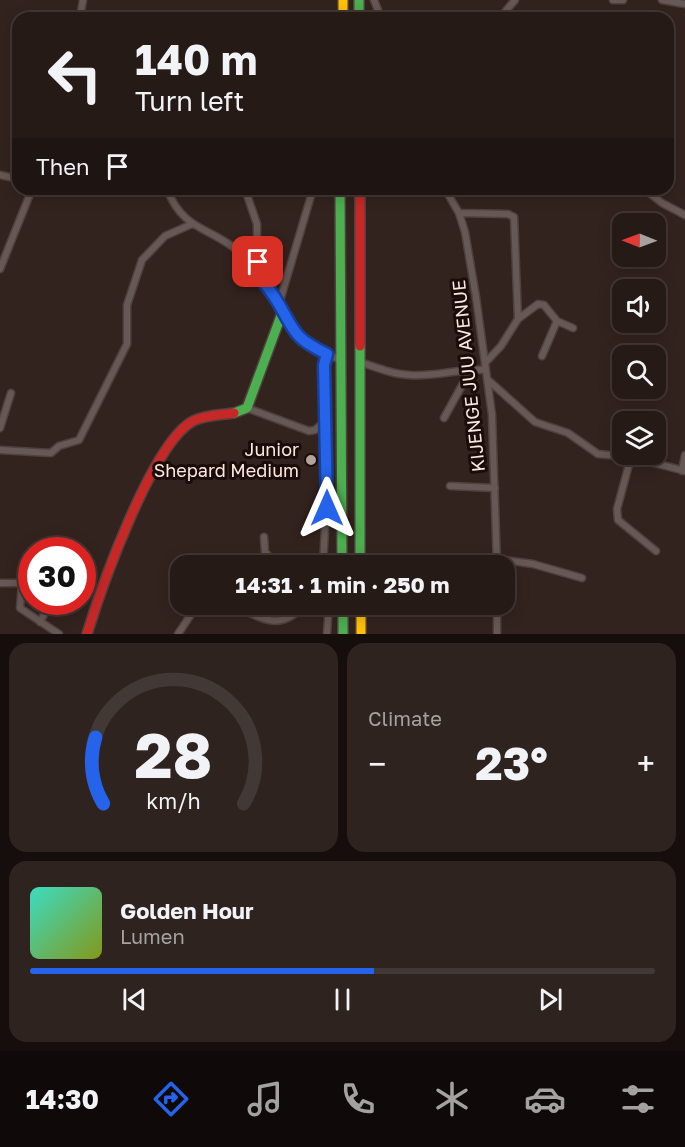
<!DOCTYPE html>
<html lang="en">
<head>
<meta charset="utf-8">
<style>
  body { margin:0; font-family:"Golos Text",sans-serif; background:#2e231f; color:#f1f3f6; height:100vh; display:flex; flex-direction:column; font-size:22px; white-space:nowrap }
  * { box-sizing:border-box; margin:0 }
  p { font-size:20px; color:#a4a1a1 }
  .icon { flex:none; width:33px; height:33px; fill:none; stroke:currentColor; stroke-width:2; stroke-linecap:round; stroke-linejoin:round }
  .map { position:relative; height:634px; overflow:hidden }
  .drawer { display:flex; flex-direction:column; gap:9px; padding:9px; background:#150e0c; flex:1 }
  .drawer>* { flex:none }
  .top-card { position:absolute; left:12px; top:12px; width:662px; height:183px; border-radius:18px; box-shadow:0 3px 15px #0003,0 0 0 2px #423835; background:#261a16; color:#f1f3f6; overflow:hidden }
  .needle { width:39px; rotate:271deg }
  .controls { position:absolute; left:612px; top:213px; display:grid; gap:12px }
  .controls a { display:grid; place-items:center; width:54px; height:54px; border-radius:12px; background:#261a16; box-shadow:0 3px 15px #0003,0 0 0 2px #423835; font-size:30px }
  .speed { position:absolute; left:18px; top:537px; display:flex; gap:12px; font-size:30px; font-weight:700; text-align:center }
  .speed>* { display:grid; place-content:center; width:78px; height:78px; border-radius:50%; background:#261a16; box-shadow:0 3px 15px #0003,0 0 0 2px #423835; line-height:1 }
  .speed .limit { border:9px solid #d22; background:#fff; color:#111 }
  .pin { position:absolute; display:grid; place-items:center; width:51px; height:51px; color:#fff; margin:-26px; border-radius:12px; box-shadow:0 3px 9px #0006 }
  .me { position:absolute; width:66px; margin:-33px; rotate:0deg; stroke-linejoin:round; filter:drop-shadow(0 0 4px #0008) }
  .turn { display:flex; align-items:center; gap:21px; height:126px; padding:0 24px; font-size:27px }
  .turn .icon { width:78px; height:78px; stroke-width:2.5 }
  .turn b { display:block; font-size:42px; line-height:51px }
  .then { display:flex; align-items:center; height:57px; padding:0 24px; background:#0003; gap:12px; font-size:22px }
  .big { font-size:45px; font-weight:700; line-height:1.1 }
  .drawer .tile { flex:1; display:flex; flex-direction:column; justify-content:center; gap:9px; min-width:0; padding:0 21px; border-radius:18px; background:#2e231f }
  .drawer .dial { align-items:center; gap:0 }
  .dial svg { height:156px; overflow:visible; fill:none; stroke:#423835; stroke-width:7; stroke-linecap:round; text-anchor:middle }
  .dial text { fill:#f1f3f6; stroke:none }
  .song { display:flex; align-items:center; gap:18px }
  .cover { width:72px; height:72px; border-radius:9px; background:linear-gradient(135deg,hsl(170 70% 55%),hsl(70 70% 35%)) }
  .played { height:6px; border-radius:3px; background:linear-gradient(90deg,#2563eb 55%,#423835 55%) }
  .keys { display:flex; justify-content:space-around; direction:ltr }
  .heat { display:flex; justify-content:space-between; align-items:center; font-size:33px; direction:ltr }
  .drawer .tiles { flex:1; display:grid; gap:9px; grid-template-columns:1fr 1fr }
  .tile:last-child { grid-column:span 2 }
  .trip { position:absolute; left:170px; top:555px; width:345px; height:60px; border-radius:18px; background:#261a16; box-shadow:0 3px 15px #0003,0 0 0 2px #423835; font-weight:700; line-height:60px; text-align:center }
  .tabs { display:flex; height:96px; justify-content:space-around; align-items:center; background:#0f0a09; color:#a4a1a1 }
  .tabs .icon { width:42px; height:42px }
  .tabs .on { color:#2563eb }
  .tabs b { font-size:27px; color:#f1f3f6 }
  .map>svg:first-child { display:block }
</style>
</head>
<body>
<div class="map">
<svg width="685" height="634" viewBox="0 0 685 634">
  <rect width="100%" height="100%" fill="#33231e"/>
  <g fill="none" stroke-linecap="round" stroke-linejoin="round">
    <g stroke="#4f413d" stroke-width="9">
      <path id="street" d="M374,0L381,18
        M613,0H623
        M662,0L685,4
        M80,18L83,0
        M500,18L515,0
        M0,175L18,179
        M167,189C183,231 210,227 238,251C252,264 269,286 278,303C284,314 286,326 296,335C308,347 325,352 340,360
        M245,189L257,224V274
        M445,189L459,213L465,232L476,297L492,415L497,566
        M644,189L662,203L685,215
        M459,213L508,214L514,217L518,319
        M0,269L32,189
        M279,304L313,189
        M542,356L557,321
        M360,362C377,368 393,374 410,375C436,377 460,368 486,370
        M485,363L501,346L518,319L538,304L544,305L557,321L573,328
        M487,379L535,422L568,433L598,454L631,457L685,471
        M247,408L309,431L315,430L325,421
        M444,418L471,369
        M0,428L11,393
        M0,450L51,453L59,446L79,440L127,344V305L142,260L165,236L192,224
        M631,457L617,509L618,520L656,551
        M682,471L685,455
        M450,486L495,488
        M264,537L265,552L278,566
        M497,559L533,564L582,578
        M323,566L327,490L324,365L327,354
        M0,583H22L20,608L59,634
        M231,604C259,617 281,634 304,604
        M40,622L51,602
        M178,634L198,604
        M327,634L329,604
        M497,634V604"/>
    </g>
    <g stroke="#4f413d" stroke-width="12">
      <path id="fast" d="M359,0V18
        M340,189L342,566
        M360,346V566
        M234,413L247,408L282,313
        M343,604V634"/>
    </g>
    <g stroke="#4f413d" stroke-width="12">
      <path id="slow" d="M343,0V18
        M361,604V634"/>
    </g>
    <g stroke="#4f413d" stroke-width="12">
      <path id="jam" d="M360,189V346
        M87,634C101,588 152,443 193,421C205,415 221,415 234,413"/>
    </g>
    <use href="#street" stroke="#665855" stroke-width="6"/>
    <use href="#fast" stroke="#4caf50" stroke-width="9"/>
    <use href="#slow" stroke="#ffc107" stroke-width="9"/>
    <use href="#jam" stroke="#c62828" stroke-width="9"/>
  </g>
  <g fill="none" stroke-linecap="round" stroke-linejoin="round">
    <g stroke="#184099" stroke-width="15">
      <path id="route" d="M258,262L257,274C264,283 271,291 277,301C295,331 292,337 327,354L324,365L327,508"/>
    </g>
    <use href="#route" stroke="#2563eb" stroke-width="10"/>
  </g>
  <circle fill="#b6a29d" stroke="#1a0d09" stroke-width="2" cx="311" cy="460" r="6"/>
  <g text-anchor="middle" stroke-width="6" stroke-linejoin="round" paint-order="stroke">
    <g font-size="18" fill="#fce7e1" stroke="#1a0d09">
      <text transform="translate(469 376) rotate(-96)" y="6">KIJENGE JUU AVENUE</text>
    </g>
    <g font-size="18" fill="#fce7e1" stroke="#1a0d09" text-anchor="end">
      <text x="299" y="456">Junior<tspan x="299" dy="21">Shepard Medium</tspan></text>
    </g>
  </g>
</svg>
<div class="controls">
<a><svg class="needle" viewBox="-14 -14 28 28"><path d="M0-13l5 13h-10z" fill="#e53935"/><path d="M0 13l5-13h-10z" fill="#a4a1a1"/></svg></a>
<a><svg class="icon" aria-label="sound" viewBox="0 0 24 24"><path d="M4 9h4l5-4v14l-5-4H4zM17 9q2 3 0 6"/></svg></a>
<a><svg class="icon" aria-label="search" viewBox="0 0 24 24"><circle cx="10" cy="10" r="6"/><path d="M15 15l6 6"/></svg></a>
<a><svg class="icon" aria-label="layers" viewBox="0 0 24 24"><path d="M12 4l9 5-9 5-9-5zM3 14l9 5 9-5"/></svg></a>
</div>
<div class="speed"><div class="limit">30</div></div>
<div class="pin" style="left:258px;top:262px;background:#d93025"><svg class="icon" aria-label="arrive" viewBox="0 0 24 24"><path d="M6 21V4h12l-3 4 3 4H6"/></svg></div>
<svg class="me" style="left:327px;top:508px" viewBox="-20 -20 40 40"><path d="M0-17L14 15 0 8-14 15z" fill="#2563eb" stroke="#fff" stroke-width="4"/></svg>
<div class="trip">14:31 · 1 min · 250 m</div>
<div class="top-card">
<div class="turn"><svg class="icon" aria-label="left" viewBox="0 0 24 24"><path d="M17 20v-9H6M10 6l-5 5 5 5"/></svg><div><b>140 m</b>Turn left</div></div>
<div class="then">Then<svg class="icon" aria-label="arrive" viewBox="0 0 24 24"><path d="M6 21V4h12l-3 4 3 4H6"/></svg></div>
</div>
</div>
<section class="drawer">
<div class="tiles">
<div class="tile dial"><svg viewBox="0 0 100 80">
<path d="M14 69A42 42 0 1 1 86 69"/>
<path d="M14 69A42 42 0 0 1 10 35" stroke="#2563eb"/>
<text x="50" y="56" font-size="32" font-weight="700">28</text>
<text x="50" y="72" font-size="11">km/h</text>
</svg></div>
<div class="tile"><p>Climate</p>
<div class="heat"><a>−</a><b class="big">23°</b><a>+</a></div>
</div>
<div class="tile">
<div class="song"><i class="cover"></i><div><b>Golden Hour</b><p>Lumen</p></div></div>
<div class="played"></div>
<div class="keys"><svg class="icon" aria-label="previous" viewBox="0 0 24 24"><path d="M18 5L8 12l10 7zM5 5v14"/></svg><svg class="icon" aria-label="pause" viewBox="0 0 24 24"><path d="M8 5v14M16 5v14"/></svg><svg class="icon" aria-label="next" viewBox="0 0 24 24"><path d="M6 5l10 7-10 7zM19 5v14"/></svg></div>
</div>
</div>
</section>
<nav class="tabs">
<b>14:30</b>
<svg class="icon on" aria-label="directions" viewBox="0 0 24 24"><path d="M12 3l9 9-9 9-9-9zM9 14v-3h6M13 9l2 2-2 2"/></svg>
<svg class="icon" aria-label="music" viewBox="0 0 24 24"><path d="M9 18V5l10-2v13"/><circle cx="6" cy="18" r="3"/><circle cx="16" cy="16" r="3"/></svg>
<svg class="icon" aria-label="phone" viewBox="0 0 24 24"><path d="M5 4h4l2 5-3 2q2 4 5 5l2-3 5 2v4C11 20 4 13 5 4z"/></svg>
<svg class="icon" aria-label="climate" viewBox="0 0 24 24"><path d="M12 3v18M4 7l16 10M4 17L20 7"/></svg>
<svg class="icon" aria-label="car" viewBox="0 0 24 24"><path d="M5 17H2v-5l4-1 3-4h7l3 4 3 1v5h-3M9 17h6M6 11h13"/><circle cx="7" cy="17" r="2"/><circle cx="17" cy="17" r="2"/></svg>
<svg class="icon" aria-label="filters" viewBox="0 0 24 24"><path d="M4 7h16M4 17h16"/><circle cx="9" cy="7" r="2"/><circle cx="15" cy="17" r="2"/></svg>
</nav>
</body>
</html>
